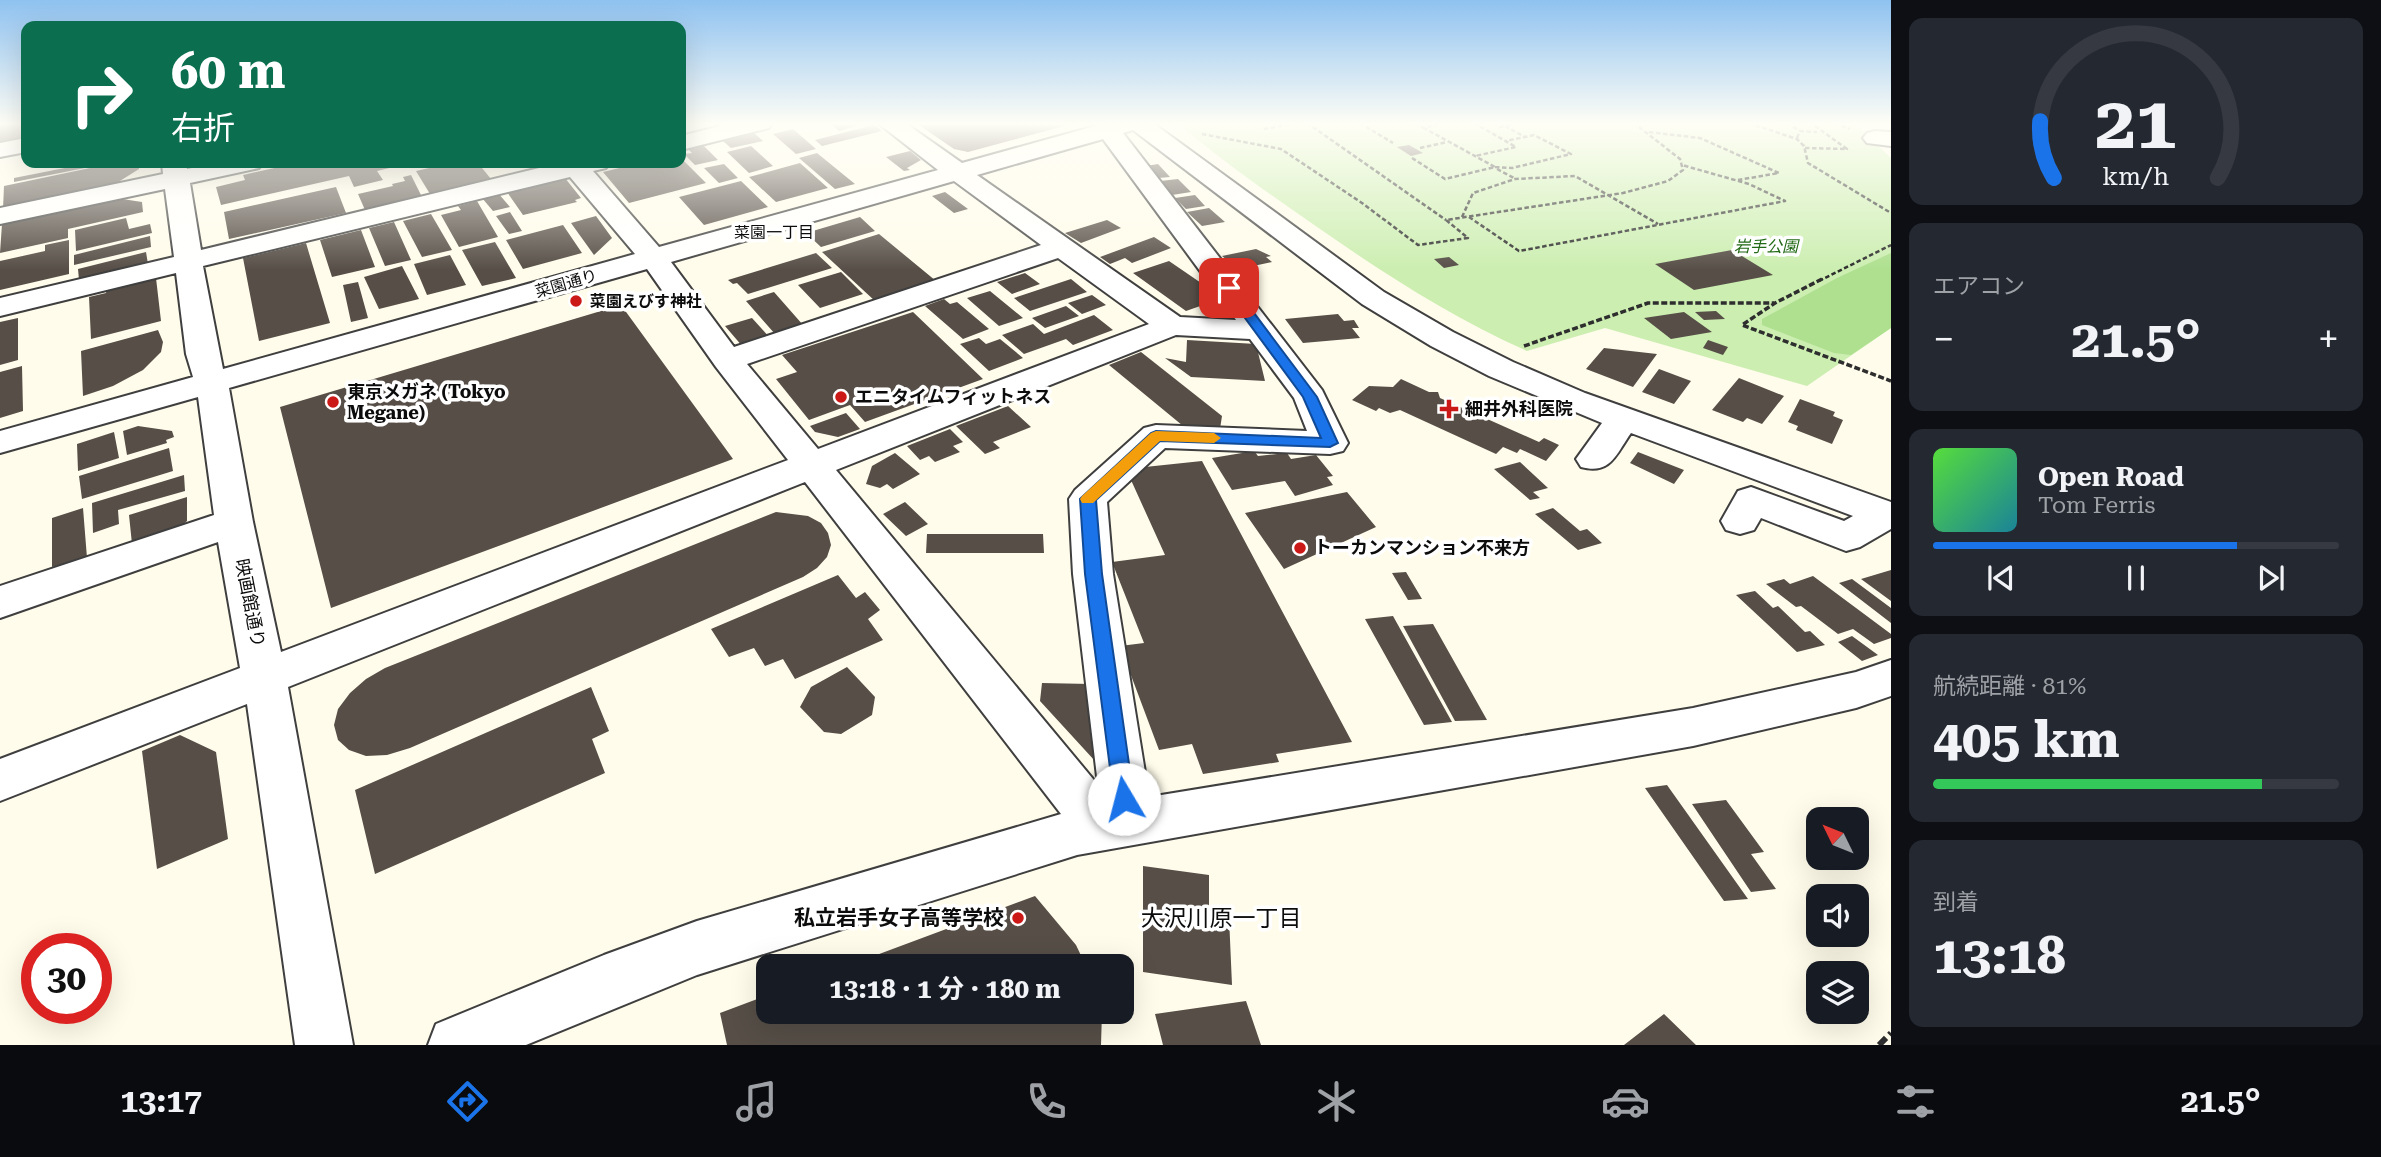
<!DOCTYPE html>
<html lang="ja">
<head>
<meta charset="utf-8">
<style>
  body { margin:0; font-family:"Roboto Serif","Noto Sans JP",serif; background:#242831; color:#f1f3f6; height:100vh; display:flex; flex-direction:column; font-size:26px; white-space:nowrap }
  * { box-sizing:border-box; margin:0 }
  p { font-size:23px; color:#9ea1a6 }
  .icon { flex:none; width:38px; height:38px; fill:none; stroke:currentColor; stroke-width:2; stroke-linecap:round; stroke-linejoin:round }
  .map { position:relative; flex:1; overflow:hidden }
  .sheet { display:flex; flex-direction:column; gap:18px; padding:18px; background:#0d0f14; width:490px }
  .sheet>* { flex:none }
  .banner { position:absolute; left:21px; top:21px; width:665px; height:147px; border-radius:14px; box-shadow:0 7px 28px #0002; background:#0b6e4f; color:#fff; overflow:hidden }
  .needle { width:46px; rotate:313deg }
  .fabs { position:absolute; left:1806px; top:807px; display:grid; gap:14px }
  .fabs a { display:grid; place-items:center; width:63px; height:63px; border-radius:14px; background:#171b24; box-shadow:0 7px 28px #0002; font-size:35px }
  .speed { position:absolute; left:21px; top:933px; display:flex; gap:14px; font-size:35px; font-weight:700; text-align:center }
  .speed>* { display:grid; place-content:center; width:91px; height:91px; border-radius:50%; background:#171b24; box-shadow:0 7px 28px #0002; line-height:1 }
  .speed .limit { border:10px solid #d22; background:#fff; color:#111 }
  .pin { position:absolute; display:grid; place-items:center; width:60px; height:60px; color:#fff; margin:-30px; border-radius:14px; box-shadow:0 4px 10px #0006 }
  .me { position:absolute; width:77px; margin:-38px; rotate:352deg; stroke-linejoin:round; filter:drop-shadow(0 0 5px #0008) }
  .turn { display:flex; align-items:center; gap:24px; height:147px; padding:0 35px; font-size:32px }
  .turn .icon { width:91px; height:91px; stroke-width:2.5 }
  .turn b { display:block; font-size:49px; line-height:60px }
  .big { font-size:52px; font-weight:700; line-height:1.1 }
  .sheet .tile { flex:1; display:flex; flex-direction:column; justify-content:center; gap:10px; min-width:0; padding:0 24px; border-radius:14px; background:#242831 }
  .sheet .dial { align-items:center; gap:0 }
  .dial svg { height:182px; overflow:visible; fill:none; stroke:#363941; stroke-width:7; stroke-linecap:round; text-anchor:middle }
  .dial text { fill:#f1f3f6; stroke:none }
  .song { display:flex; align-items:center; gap:21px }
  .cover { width:84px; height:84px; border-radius:10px; background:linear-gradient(135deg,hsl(110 70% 55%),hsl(190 70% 35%)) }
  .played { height:7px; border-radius:4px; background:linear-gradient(90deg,#1a73e8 75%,#363941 75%) }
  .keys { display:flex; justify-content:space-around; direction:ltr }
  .heat { display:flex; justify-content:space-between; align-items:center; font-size:38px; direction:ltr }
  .charge { height:10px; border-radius:5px; background:linear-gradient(90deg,#34c759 81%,#363941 0) }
  .trip { position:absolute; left:756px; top:954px; width:378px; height:70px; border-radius:14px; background:#171b24; box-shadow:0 7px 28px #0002; font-weight:700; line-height:70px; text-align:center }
  .tab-bar { display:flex; height:112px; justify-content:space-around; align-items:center; background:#090b0e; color:#9ea1a6 }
  .tab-bar .icon { width:49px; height:49px }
  .tab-bar .on { color:#1a73e8 }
  .tab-bar b { font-size:32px; color:#f1f3f6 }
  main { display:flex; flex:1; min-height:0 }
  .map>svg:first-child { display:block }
</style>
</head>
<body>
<main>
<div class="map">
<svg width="1891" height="1045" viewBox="0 0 1891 1045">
  <rect width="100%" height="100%" fill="#fffceb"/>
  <path fill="#cceeb1" d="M1178,123H1854L1891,158V328L1807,386L1605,328L1527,351C1453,318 1386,275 1320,229C1271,195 1223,162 1178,123Z"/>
  <path fill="#aee08f" d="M1891,253V328L1851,355L1834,353L1762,325V319L1837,278Z"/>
  <path fill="#564e47" d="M0,123H26V141L0,146Z
    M865,123L839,131L831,124L834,123Z
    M924,123H1072V124L968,152L954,149L919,125Z
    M874,125L882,131L822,146L815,140Z
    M793,129L816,149L796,154L773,134Z
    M754,133L763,141L731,148L723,141Z
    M703,145L718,160L695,165L684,154L692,153L687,148Z
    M1409,145L1423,153L1411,156L1397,147Z
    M751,146L773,166L749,173L727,152Z
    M910,151L921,160L907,168L910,170L904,171L886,157Z
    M817,153L855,184L835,189L799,158Z
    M681,158L706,183L629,203L603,172L640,163H681Z
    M90,163V167L14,182V178Z
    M114,163H139V169L112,186L3,209L4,186Z
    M297,163H406V164L377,171L383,180L354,187L349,176L221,205L216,187L245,180L243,175Z
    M451,163H478L491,179L430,194L416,171Z
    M800,163L828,188L776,202L749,177Z
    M724,164L738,178L719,183L704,168Z
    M1158,164L1170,177L1158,178L1146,166Z
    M411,175L422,197L365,210L358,194L393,186L392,184L405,181L403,177Z
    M565,178L581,198L575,200L577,202L523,215L507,192Z
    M1178,179L1191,192L1172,195L1160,181Z
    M741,181L768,207L704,225L679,197Z
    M336,187L346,213L229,239L224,212Z
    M945,192L968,209L954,213L932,196Z
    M498,193L510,207L493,211L482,198Z
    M1195,195L1205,206L1186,209L1175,198Z
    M116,198L142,202L143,212L68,229V238L0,253L2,224Z
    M477,201L498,237L459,247L441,215L461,210L458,206Z
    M1209,208L1225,222L1202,226L1187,212Z
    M510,212L522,231L509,234L496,216Z
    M431,214L452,250L422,257L403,221Z
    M596,216L612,238L594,255L571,223Z
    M860,217L875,231L821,247L806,233Z
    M126,218L129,229L150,224L152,233L76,251L75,230Z
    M1107,220L1121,228L1081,243L1065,233Z
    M394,222L411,260L385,266L369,228Z
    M563,225L582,253L523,269L506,240Z
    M361,230L375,267L332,277L320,240Z
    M879,234L936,281L875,301L822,252Z
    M150,236L151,247L74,265V255Z
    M1154,237L1171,248L1132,263L1125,258L1110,264L1100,257Z
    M69,240V274L0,290V261L45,251V245Z
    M495,242L516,278L482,286L462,250Z
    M306,243L330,323L259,341L243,258Z
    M1256,249L1271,256L1266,257L1272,262L1239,269L1222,256Z
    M1732,250L1773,275L1694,290L1655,264Z
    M146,252L148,264L79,280L78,269Z
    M816,253L832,268L748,294L737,283L733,284L728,280Z
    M450,255L466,285L427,295L414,264Z
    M1449,257L1459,265L1444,268L1434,259Z
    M1169,261L1223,298L1186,311L1133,273Z
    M402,266L419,299L379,309L364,277Z
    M841,272L863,294L820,308L798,285Z
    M1025,273L1040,284L1012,294L997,282Z
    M156,278L161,321L91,339L89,297L106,293L107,289Z
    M1071,279L1087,292L1030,311L1014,298Z
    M358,282L368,318L351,322L343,285Z
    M990,291L1023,318L999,326L967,298Z
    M774,292L803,325L775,334L746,301Z
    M1092,295L1106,305L1082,314L1068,303Z
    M944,299L950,304L957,302L989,329L963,339L925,306Z
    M621,305L733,459L331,608L280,407Z
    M1066,306L1079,316L1045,328L1032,318Z
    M1716,311L1725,319L1704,320L1695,312Z
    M913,312L983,379L865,422L850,405L809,420L776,379L797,372L782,355Z
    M1684,312L1712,332L1671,339L1644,318Z
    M1338,314L1344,321L1354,320L1359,328H1352L1360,338L1303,343L1285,319Z
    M1094,315L1113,330L1073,345L1066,339L1024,354L1002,335L1033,324L1044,334Z
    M18,318V360L0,365V322Z
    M752,318L770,338L743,347L725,326Z
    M158,330L163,342L161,352L143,370L113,386L83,396L81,351Z
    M979,338L986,344L1000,339L1023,358L989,371L960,344Z
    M1187,340L1256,344L1265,381L1191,377L1165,358L1186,362Z
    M1708,340L1728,347L1723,355L1703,348Z
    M1604,348L1657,354L1633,387L1586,369Z
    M1141,352L1222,416L1220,429L1188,430L1109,365Z
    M22,366L23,411L0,418V372Z
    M1659,369L1691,381L1674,404L1642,392Z
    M1739,378L1784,396L1762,424L1747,418L1743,422L1712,410Z
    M1401,379L1429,392H1438L1440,398L1539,442L1544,438L1559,445L1546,461L1520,449L1517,453L1503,447L1496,454L1400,410L1390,413L1379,408L1376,411L1352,400L1369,386L1393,387Z
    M1800,399L1835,412L1833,416L1843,420L1832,444L1796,430L1798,426L1788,422Z
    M1008,406L1031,427L993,442L1000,448L985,454L956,426Z
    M846,413L860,429L838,437L815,432L810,426Z
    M138,426L172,431L174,437L166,440L167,443L127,455L123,431Z
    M950,429L963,442L953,446L960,452L935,462L929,456L920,460L907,446Z
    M114,432L119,458L78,471L77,444Z
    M169,448L173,471L82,499L79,476Z
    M1254,451L1258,456L1287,453L1291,459L1316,455L1333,476L1327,477L1333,485L1295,496L1285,481L1232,490L1212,458Z
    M1638,452L1684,470L1674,484L1630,463Z
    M895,453L920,474L893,489L887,484L880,488L866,484L872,466Z
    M1202,461L1352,742L1276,754L1279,762L1203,774L1192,744L1159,750L1120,646L1144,643L1112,562L1165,555L1126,469Z
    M1520,462L1548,488L1533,492L1540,498L1530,500L1494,469Z
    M184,475L185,491L118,510L119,524L93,533L92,503Z
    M1347,492L1376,527L1284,569L1245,513Z
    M187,497V521L177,530L132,544L129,515Z
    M905,502L928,524L906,536L883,514Z
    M83,508L87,558L52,567V518Z
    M1553,508L1580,531L1587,529L1602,543L1578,550L1535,514Z
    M776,512L808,516L821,523L828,533L831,545L827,557L817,568L803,577L410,748L387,755L366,756L349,750L338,740L334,725L338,709L350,693L366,679L385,668Z
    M927,534H1043L1044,553H926Z
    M1891,570V601L1861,579Z
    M1406,572L1422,599L1408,600L1392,573Z
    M838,575L856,598L865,592L880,610L868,619L883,640L795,679L783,659L765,666L754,648L729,657L711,629Z
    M1813,576L1891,634V638L1874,644L1853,629L1838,634L1801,606L1796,607L1766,584L1784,579L1790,584Z
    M1852,579L1891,608V623L1839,583Z
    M1755,591L1773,608L1778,606L1805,632L1810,631L1825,645L1797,652L1736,595Z
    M1393,616L1452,722L1424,725L1365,619Z
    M1433,624L1487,720L1455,721L1403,626Z
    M1852,636L1878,655L1862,661L1838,642Z
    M847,667L875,697L872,715L841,734L824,732L800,707L811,687Z
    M1042,683L1091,684L1101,761H1095L1040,701Z
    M591,687L609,731L592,739L605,773L375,874L355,790Z
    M180,735L216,752L228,839L157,869L142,751Z
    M1667,785L1748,899L1724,901L1645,788Z
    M1726,800L1764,852L1751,854L1776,889L1751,892L1692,804Z
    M1143,866L1209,875V911L1229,917L1232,985L1143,972Z
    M1035,896L1076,945L1086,966H847Z
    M768,995V1012H1102L1101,1045H727L720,1013Z
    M1246,1001L1261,1045H1163L1155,1014Z
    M1664,1014L1696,1045H1624Z"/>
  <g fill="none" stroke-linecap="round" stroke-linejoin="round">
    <g stroke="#3f3f3f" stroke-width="4">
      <path id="minor" d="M732,123H772L769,128L681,150V136Z
        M878,123H905L962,163L1106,123H1153L1384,292L1453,332L1513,362L1585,393L1891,502V529L1860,547L1846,551L1761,518L1754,530L1740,534L1726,530L1721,521L1738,491L1751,487L1844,521L1853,516L1631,433C1616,454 1611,475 1581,467L1576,459L1602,423L1489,376L1431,346L1362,304L1133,130L1123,133L1322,390L1348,443L1343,451L1330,454L1165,448L1107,502L1113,574L1149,797L1693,708L1856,672L1891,660V696L1856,708L1693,746L1077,855L697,975L526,1045H428L436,1024L604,955L697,921L1061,814L805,482L288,687L353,1045H295L247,704L0,801V759L240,668L218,542L0,618V586L214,515L198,397L0,453V431L193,377L186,354L176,273L0,316V298L174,257L165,189L0,224V208L163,174L162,163H186L187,169L216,163H262L259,168L190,183L201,250L560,163H609L606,168L593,171L659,247L938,170ZM1103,139L1236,320L1180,317L977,175ZM570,177L635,254L223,369L203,266ZM954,181L1041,245L734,347L671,262ZM1058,258L1149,324L818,449L747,364ZM647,269L716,367L788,460L281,652L253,522L229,388ZM1176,335L1250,339L1294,398L1307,431L1156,425L1144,428L1075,490L1069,499L1073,574L1098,785L836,470Z
        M1875,131L1891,132V146L1867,143L1863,138L1867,133Z
        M26,138V152L0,157V143Z"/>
    </g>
    <path stroke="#2e2e2e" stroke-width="2.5" stroke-dasharray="4.5 2.5" stroke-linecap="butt" d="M1307,123L1446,220
      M1360,123L1393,143
      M1415,123L1424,128L1444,123
      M1474,123L1516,147L1475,156
      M1494,123L1500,127L1517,123
      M1749,123L1797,139L1804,146L1808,163L1891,213
      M1787,123L1800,131
      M1835,123L1850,129
      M1505,126L1525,137
      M1264,129L1295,123
      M1649,132L1700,138L1779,173L1738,180
      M1202,134L1281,149L1362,203L1418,245L1468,238L1446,220L1623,193L1668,181L1683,170L1680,159L1634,123
      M1797,138L1800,131L1817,132
      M1420,148L1447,142
      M1805,148L1847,149L1811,123
      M1412,158L1445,179L1495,167L1424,128
      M1495,167L1512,168L1571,154L1534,135L1506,141
      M1497,169L1514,178
      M1462,217L1473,193L1515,179L1575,176L1658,224
      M1469,217L1519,251L1785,201L1749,184L1682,165
      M1819,281L1891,245"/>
    <path stroke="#2e2e2e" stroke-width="3.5" stroke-dasharray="6 2.5" stroke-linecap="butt" d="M1822,279L1775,303L1742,325L1891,381
      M1524,346L1648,303H1774"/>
    <path stroke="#2e2e2e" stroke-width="6" stroke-dasharray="10 4.5" stroke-linecap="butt" d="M1879,1045L1891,1033"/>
    <use href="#minor" fill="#fff" fill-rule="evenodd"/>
  </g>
  <linearGradient id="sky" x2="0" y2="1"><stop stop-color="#8fc2f0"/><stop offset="0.46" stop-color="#fffef6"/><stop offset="1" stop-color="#fffef6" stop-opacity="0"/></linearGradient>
  <rect width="1891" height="270" fill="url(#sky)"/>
  <path fill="#1a73e8" stroke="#114b97" stroke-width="2" d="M1229,284L1233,285L1317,397L1338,443L1330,447L1160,441L1096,500L1102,574L1134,799L1131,806L1124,808L1117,806L1114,799L1085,574L1080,499L1151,433L1156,431L1321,438L1303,397L1223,288Z"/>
  <path fill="#f59e0b" d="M1156,431L1214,433L1221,438L1214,443L1160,441L1093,503H1082L1080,499L1082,496L1151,433Z"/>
  <g fill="#ca1916" stroke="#fff" stroke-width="2.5">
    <circle cx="576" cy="301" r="7"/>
    <circle cx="841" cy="397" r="7"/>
    <circle cx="333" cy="402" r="7"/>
    <path d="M1445.5 398.5h7v7h7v7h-7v7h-7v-7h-7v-7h7z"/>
    <circle cx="1300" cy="548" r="7"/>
    <circle cx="1018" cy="918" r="7"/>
  </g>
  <g text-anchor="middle" stroke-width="7" stroke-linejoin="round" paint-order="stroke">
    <g font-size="16" fill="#0c0c0c" stroke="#fff">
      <text x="774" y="238">菜園一丁目</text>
    </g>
    <g font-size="16" font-style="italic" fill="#226a16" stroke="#fff">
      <text x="1766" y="252">岩手公園</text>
    </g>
    <g font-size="16" fill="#0c0c0c" stroke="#fff">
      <text transform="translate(566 283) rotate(-16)" y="6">菜園通り</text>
    </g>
    <g font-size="16" font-weight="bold" fill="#0c0c0c" stroke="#fff" text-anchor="start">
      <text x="590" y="307">菜園えびす神社</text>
    </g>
    <g font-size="18" font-weight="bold" fill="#0c0c0c" stroke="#fff" text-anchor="start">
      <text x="347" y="398">東京メガネ (Tokyo<tspan x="347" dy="21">Megane)</tspan></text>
      <text x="855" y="403">エニタイムフィットネス</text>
      <text x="1465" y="415">細井外科医院</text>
      <text x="1314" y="554">トーカンマンション不来方</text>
    </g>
    <g font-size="18" fill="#0c0c0c" stroke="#fff">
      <text transform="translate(250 603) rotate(79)" y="6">映画館通り</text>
    </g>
    <g font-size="21" font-weight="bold" fill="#0c0c0c" stroke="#fff" text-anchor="end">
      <text x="1004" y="925">私立岩手女子高等学校</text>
    </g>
    <g font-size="23" fill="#0c0c0c" stroke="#fff">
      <text x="1221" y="926">大沢川原一丁目</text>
    </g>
  </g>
</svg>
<div class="fabs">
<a><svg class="needle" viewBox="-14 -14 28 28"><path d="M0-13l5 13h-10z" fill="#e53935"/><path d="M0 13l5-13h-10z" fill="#9ea1a6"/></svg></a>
<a><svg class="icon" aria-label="sound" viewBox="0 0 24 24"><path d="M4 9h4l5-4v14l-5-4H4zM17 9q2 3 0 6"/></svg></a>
<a><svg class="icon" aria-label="layers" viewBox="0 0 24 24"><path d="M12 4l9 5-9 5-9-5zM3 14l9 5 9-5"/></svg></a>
</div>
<div class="speed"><div class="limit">30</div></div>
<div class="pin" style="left:1229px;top:288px;background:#d93025"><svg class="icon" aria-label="arrive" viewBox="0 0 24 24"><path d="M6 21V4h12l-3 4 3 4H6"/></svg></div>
<svg class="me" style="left:1124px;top:799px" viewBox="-20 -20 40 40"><circle r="19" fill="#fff"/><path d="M0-13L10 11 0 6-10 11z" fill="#1a73e8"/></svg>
<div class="trip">13:18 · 1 分 · 180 m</div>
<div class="banner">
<div class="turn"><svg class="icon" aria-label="right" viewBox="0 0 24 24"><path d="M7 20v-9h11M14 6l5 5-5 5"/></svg><div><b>60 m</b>右折</div></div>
</div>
</div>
<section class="sheet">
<div class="tile dial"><svg viewBox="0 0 100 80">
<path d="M14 69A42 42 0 1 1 86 69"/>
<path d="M14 69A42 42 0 0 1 8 44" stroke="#1a73e8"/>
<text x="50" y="56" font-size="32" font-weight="700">21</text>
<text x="50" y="72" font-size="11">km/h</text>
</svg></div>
<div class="tile"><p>エアコン</p>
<div class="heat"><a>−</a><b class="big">21.5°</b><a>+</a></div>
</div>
<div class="tile">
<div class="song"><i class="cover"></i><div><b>Open Road</b><p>Tom Ferris</p></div></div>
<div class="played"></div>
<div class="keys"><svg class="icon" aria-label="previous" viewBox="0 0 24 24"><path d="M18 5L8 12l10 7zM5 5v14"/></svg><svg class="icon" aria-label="pause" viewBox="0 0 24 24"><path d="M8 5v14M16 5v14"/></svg><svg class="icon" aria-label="next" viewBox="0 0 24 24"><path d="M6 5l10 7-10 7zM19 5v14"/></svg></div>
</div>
<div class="tile"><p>航続距離 · 81%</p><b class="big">405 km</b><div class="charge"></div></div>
<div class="tile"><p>到着</p><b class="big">13:18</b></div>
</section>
</main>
<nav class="tab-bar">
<b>13:17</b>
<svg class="icon on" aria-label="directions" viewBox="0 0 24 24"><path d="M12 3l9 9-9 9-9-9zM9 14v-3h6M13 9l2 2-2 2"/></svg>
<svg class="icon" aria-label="music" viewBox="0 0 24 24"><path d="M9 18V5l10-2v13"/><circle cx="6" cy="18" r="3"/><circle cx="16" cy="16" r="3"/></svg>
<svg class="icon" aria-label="phone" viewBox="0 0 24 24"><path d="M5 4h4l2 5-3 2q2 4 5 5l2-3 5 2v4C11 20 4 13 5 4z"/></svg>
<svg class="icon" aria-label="climate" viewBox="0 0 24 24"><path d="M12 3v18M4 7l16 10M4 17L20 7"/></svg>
<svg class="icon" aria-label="car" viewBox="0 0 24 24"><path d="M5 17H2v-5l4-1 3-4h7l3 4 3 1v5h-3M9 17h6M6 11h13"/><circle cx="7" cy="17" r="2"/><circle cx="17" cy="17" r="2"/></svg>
<svg class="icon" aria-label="filters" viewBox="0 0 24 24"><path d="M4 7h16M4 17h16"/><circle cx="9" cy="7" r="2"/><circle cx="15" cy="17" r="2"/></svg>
<b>21.5°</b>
</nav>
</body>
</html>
